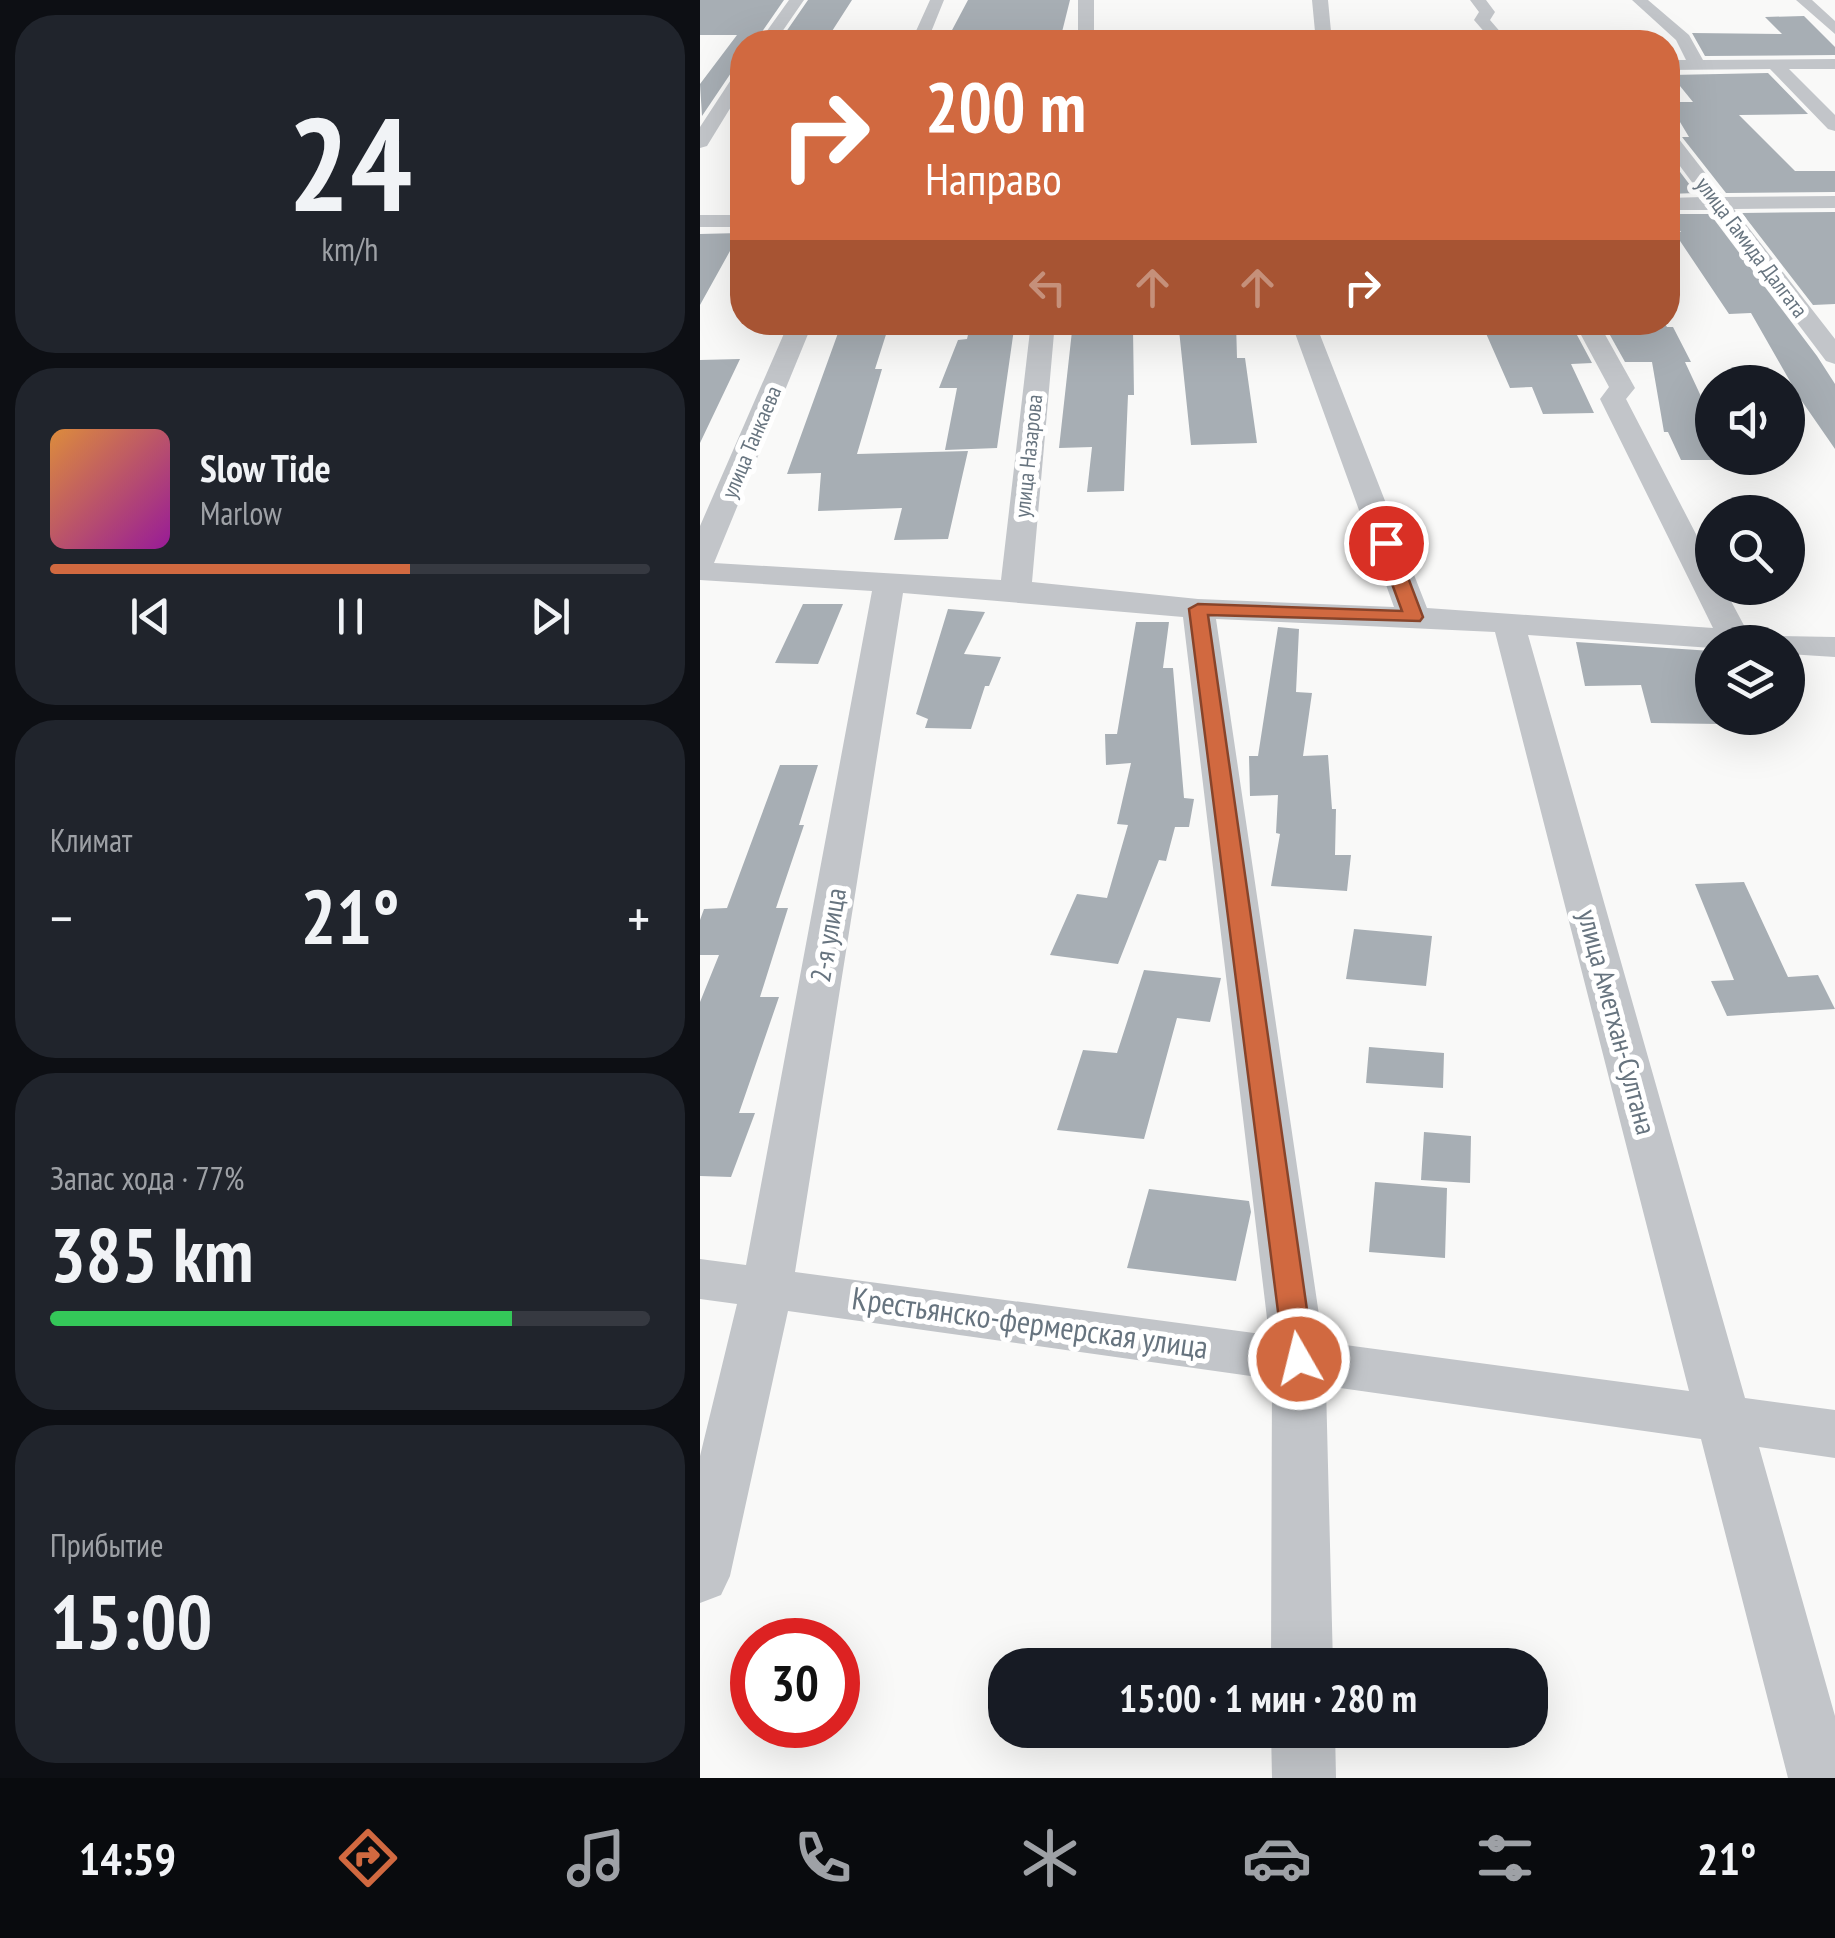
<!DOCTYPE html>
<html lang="ru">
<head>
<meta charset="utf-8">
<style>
  body { margin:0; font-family:"PT Sans Narrow",sans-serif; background:#20242c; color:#f1f3f6; height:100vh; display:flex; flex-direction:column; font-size:38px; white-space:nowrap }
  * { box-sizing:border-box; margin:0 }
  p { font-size:32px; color:#9ea1a6 }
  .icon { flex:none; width:55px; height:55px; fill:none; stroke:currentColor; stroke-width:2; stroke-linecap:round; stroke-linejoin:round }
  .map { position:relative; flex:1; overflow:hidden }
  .details { display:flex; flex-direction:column; gap:15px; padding:15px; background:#0d0f14; width:700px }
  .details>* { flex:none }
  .top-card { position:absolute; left:30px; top:30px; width:950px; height:305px; border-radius:40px; box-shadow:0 10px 40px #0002; background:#d16940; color:#fff; overflow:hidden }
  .controls { position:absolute; left:995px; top:365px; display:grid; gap:20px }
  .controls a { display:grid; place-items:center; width:110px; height:110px; border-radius:50%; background:#171b24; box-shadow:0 10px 40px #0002; font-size:50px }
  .speed { position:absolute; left:30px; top:1618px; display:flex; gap:20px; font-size:50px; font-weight:700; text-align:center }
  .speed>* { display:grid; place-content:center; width:130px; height:130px; border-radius:50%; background:#171b24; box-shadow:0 10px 40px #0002; line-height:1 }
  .speed .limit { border:15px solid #d22; background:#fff; color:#111 }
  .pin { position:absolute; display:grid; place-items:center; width:85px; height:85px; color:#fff; margin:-42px; border:5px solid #fff; border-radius:50%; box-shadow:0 2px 10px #0007 }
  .me { position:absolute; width:110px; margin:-55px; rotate:352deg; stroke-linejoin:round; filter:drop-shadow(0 0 8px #0008) }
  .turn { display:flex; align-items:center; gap:35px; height:210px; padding:0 30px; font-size:45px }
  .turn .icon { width:130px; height:130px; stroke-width:2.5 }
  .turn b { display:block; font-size:70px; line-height:85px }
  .lanes { display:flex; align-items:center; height:95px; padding:0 30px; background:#0003; justify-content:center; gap:50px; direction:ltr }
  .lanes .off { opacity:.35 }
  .big { font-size:75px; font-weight:700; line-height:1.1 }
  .details .widget { flex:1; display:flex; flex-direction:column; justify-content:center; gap:15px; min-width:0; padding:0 35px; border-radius:40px; background:#20242c }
  .details .dial { align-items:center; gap:0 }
  .dial b { font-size:130px; line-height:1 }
  .song { display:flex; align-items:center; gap:30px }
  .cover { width:120px; height:120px; border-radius:15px; background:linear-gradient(135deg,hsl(30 70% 55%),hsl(300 70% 35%)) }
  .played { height:10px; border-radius:5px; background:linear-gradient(90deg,#d16940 60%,#363941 60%) }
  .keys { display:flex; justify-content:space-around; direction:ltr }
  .heat { display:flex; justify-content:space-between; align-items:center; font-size:55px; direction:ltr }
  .charge { height:15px; border-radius:8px; background:linear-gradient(90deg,#34c759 77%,#363941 0) }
  .trip { position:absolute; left:288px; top:1648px; width:560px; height:100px; border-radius:40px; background:#171b24; box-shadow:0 10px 40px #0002; font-weight:700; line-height:100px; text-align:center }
  .dock { display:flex; height:160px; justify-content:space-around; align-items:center; background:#090b0e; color:#9ea1a6 }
  .dock .icon { width:70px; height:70px }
  .dock .active { color:#d16940 }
  .dock b { font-size:45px; color:#f1f3f6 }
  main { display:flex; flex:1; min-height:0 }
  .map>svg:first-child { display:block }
</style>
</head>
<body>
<main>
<section class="details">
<div class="widget dial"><b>24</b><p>km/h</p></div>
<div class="widget">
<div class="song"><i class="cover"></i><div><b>Slow Tide</b><p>Marlow</p></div></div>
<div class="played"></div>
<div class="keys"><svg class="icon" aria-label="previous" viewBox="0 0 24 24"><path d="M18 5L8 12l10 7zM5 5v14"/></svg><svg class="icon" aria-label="pause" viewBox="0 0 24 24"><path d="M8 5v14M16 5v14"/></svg><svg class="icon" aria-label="next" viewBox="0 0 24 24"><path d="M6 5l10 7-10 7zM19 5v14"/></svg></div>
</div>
<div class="widget"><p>Климат</p>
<div class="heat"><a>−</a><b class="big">21°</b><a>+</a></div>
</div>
<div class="widget"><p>Запас хода · 77%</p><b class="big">385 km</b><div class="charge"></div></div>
<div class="widget"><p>Прибытие</p><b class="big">15:00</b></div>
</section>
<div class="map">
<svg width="1135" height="1778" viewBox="0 0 1135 1778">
  <rect width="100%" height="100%" fill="#f9f9f8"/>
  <path fill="#a7aeb4" d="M0,0H84L55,42H42V68L33,70L2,116L0,84L37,35H0Z
    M108,0H152L125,42H79Z
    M268,0H370L362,32H354L353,39L274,42L276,32H251Z
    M1104,16L1135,47V55L1005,56L992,33L1082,34L1065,17Z
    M1068,73L1108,114L1039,115L1095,171H1135V192L1026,193L982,137H989L968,102H993L971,75Z
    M968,156L996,193L968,194Z
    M1135,212V304L1113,305L1042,213Z
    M968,214H1010L1117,356L1135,384V449L1099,397L1051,313L1029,314L974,232H981Z
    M40,233L0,305V234Z
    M142,322H190L175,369H182L157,454L268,451L248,539L194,540L202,508L118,511L121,473L87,474Z
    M271,322H315L297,448L245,450L257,388H239L258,340L267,339Z
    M373,322H417L416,331L433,330L434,395H428L424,491L387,492L392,447L359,448Z
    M501,322H536L537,358H545L557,443L491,445L479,330L501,329Z
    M781,322H870L892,363L871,364L894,413L843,414L832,387L810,388Z
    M945,322H964L967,327H973L991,362H985L1012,420V460H981L968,432H964L952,362H925L906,328H946Z
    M40,359L0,443V360Z
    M103,604H143L118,664L75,663Z
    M248,609L285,612L264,654L301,657L289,686H285L271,729L225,728L228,719L216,714Z
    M436,622H469L463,668H473L484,798L494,799L489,827H475L466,861L459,860L418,964L350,955L377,894L407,898L428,825L417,824L431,763L406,765L405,734H417Z
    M578,627L599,629L596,692L612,693L603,756L628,755L632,809H636L635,855H651L647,891L571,886L580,834L576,833L578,795L550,796L549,756H558Z
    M876,642L1012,651V718H1019L1021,724L951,723L941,685L885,686Z
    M80,765H118L99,825H104L76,908H88L60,997H79L39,1113H55L31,1177L0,1176V1002L19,955H0V920L4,909L27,908Z
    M1044,882L1088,977L1118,975L1135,1009L1027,1016L1011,981L1034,980L995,884Z
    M654,929L732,936L726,986L646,979Z
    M444,970L521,978L510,1022L477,1018L444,1139L357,1130L383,1050L417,1053Z
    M669,1047L744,1053L743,1088L666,1083Z
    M724,1132L771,1136L770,1183L721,1180Z
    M675,1182L747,1188L745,1258L669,1252Z
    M449,1189L549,1201L551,1212L536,1281L427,1268Z"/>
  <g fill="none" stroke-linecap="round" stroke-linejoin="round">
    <path fill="#c2c5c9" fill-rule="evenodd" d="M89,0H104L75,42H59Z
      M230,0H244L227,42H211Z
      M378,0H394V42H378Z
      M612,0H628L632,42H616Z
      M770,0H786L795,12L790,20L809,42H793L774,20L779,12Z
      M932,0H948L989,35L1003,60L1135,59V69H1089L1135,115V131L1128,129L1070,69L968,70V60H986L976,40Z
      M1096,0H1112L1135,21V34Z
      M42,71V89L7,146L0,148V127L36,72Z
      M968,132L975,134L1024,197L1135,196V208L1034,209L1135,339V364L1126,361L1012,210H968V198L1003,197L968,150Z
      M0,215H42V227H0Z
      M89,322H113L14,563L301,580L331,322H355L332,582L498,599L694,607L591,322H615L727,608L1013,628L900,399L909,387L874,322H898L935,388L926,399L1012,565V588H1024L1047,631L1079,636L1135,637V657L1088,654V642H1012V648L828,635L1045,1398L1135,1410V1458L1059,1447L1135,1716V1778H1088L1001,1439L626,1386L633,1665H571L572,1379L88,1311L30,1576L21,1595L0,1603V1456L37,1304L0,1299V1259L46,1265L172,591L0,580V526ZM203,593L483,617L569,1335L95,1272ZM516,619L795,632L989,1391L623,1342Z
      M571,1730H635L636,1778H572Z"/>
  </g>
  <path fill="#d16940" stroke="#88442a" stroke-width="2.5" d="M686,538L695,543L723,617L720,621L508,615L614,1359L609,1368L599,1371L588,1368L584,1359L489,609L498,604L702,611L677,543Z"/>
  <g text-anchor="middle" stroke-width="10" stroke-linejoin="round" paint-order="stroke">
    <g font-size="22" fill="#67747f" stroke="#fff">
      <text transform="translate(1052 247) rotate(53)" y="8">улица Гамида Далгата</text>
      <text transform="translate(51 442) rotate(-67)" y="8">улица Танкаева</text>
      <text transform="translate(328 456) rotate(-84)" y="8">улица Назарова</text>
    </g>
    <g font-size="28" fill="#67747f" stroke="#fff">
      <text transform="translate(128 935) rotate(-80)" y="10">2-я улица</text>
      <text transform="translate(917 1022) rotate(75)" y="10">улица Аметхан-Султана</text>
    </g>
    <g font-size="32" fill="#67747f" stroke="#fff">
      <text transform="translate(330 1323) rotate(8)" y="11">Крестьянско-фермерская улица</text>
    </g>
  </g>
</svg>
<div class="controls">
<a><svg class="icon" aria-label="sound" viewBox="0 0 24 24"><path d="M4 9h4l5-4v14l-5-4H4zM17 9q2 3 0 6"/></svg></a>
<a><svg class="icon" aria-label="search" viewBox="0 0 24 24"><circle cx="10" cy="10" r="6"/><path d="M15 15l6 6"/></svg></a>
<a><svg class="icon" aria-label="layers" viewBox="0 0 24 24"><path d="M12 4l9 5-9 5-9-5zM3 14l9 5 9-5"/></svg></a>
</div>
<div class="speed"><div class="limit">30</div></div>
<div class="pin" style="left:686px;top:543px;background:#d93025"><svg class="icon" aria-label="arrive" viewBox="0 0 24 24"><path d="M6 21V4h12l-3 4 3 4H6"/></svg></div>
<svg class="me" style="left:599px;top:1359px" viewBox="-20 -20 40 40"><circle r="17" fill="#d16940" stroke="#fff" stroke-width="3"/><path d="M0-11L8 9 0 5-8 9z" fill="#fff"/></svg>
<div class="trip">15:00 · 1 мин · 280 m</div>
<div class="top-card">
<div class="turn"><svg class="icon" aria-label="right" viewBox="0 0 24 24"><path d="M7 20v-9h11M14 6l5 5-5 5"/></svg><div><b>200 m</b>Направо</div></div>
<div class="lanes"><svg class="icon off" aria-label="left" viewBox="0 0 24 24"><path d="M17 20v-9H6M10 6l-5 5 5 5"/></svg><svg class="icon off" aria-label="ahead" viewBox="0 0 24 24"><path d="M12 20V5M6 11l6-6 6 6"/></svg><svg class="icon off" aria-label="ahead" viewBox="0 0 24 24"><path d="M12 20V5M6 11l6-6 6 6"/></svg><svg class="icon" aria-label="right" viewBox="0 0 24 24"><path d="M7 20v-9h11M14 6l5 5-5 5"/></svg></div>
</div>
</div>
</main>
<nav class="dock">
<b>14:59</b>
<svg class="icon active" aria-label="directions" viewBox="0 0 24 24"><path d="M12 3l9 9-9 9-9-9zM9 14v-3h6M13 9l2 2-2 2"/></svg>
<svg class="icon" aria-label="music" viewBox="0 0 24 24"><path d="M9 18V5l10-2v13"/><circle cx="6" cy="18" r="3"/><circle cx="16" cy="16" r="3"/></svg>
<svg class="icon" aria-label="phone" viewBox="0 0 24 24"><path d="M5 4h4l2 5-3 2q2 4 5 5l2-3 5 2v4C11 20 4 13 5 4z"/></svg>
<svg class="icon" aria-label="climate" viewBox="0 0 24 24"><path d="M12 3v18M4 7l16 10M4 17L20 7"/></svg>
<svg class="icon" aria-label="car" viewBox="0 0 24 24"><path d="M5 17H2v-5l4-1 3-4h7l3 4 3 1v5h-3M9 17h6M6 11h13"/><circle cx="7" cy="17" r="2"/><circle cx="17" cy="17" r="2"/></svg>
<svg class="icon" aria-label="filters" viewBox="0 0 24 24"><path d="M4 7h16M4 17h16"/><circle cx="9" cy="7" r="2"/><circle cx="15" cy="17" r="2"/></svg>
<b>21°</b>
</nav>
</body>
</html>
